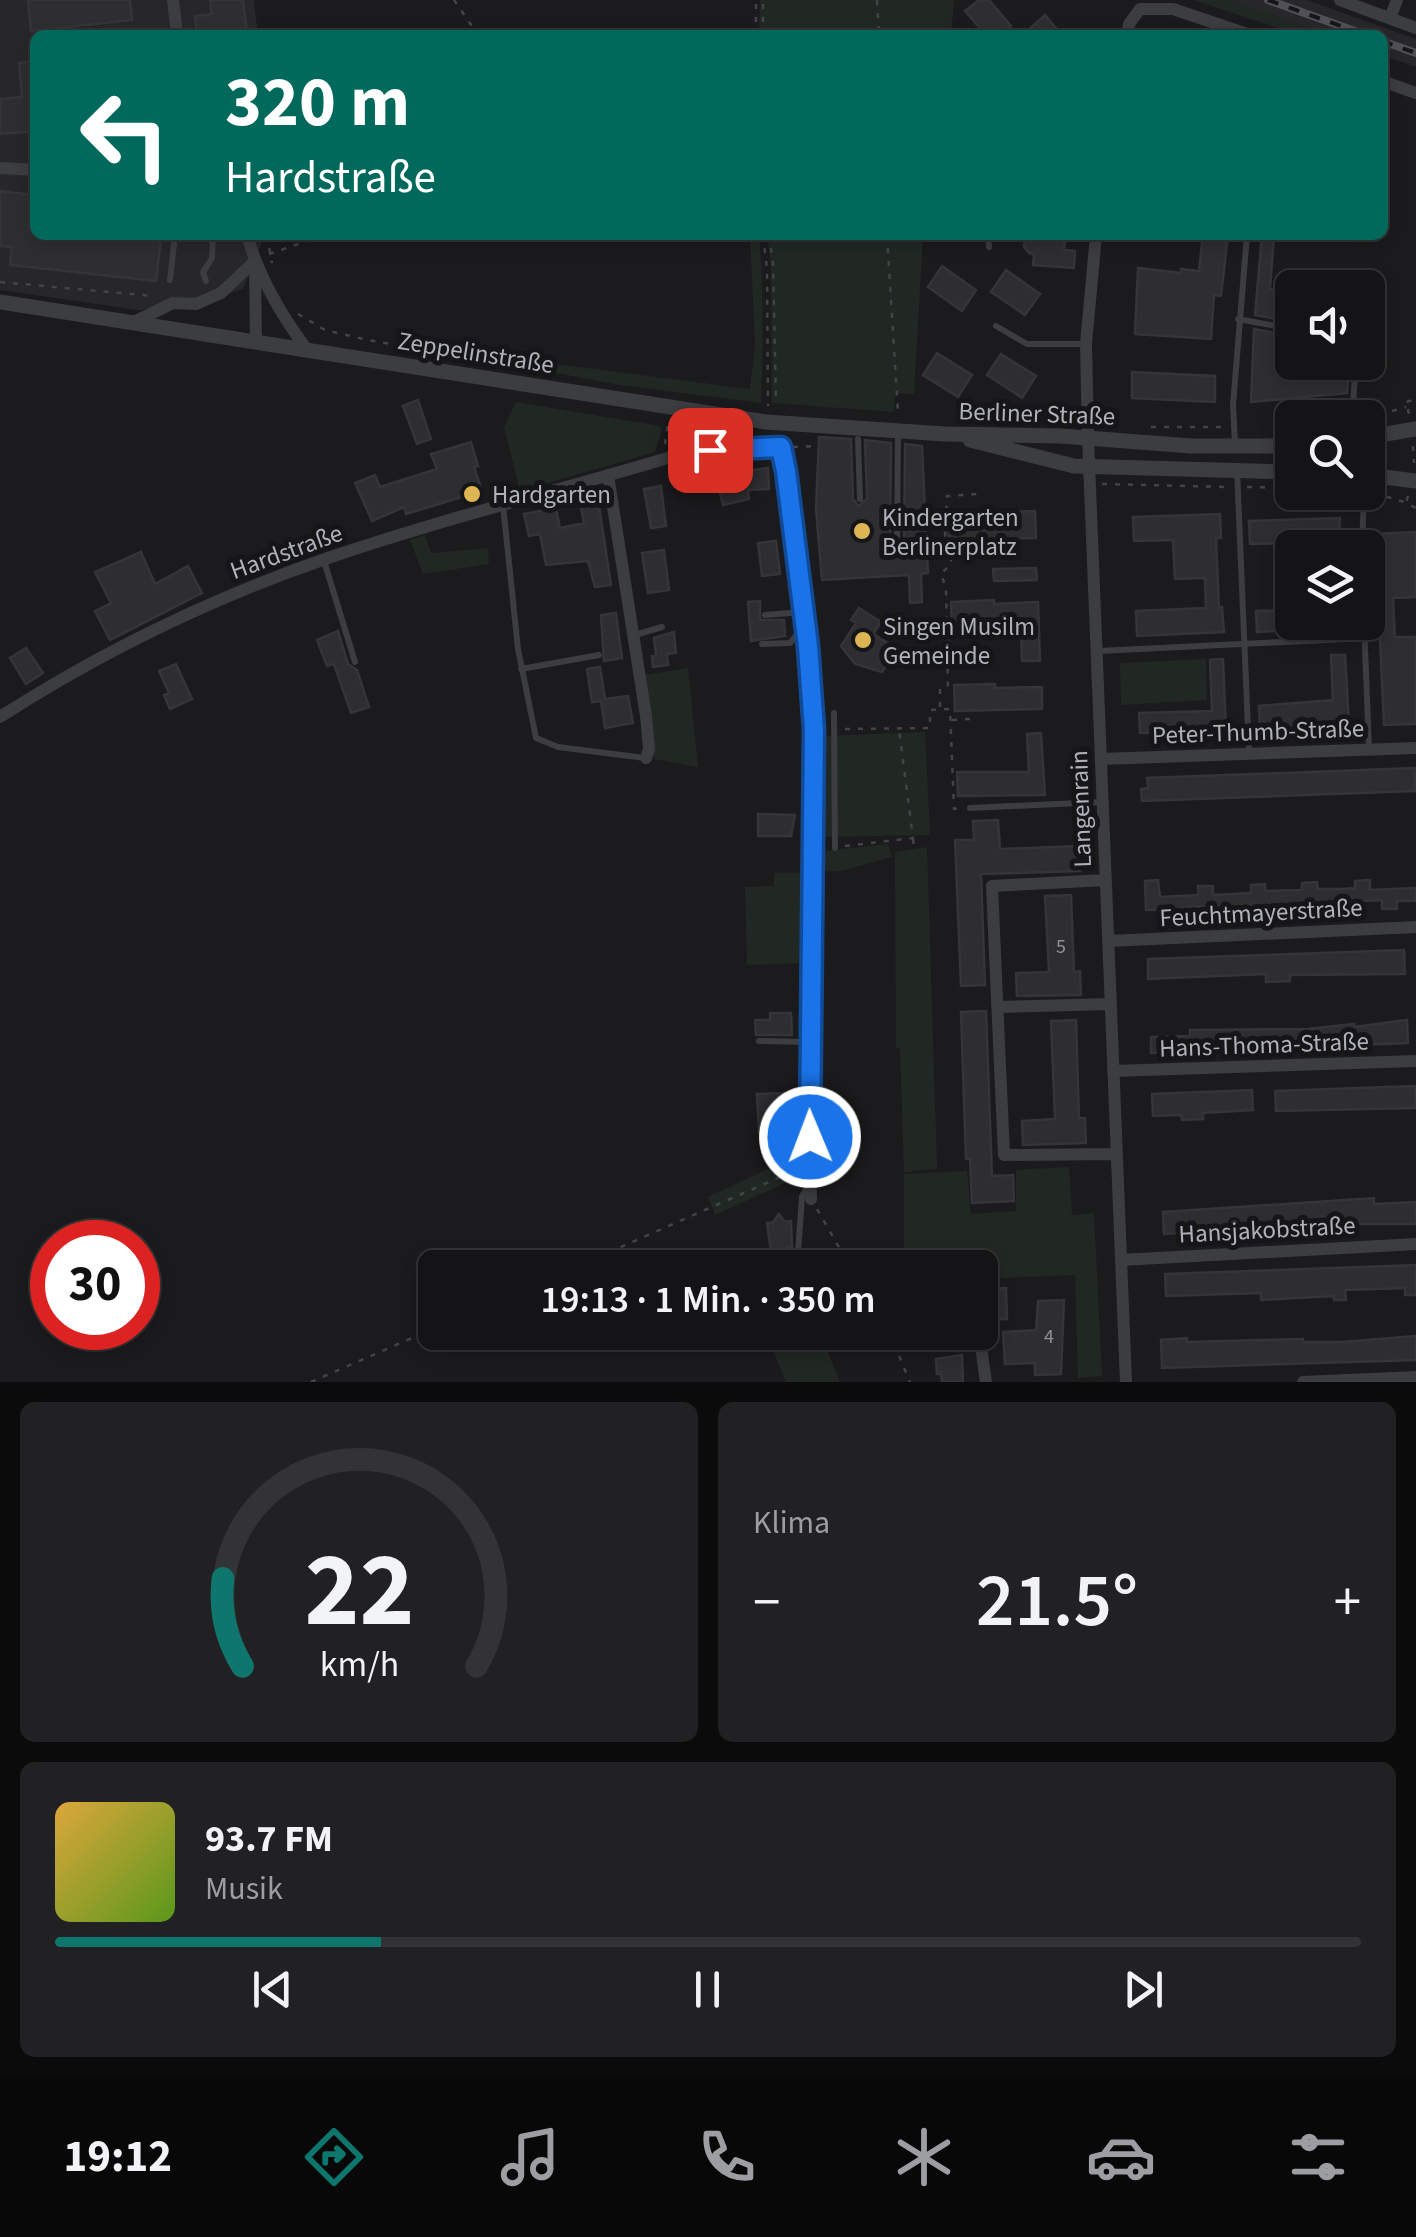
<!DOCTYPE html>
<html lang="de">
<head>
<meta charset="utf-8">
<style>
  body { margin:0; font-family:"Source Sans 3",sans-serif; background:#212123; color:#f1f3f6; height:100vh; display:flex; flex-direction:column; font-size:38px; white-space:nowrap }
  * { box-sizing:border-box; margin:0 }
  p { font-size:32px; color:#9d9ea1 }
  .icon { flex:none; width:55px; height:55px; fill:none; stroke:currentColor; stroke-width:2; stroke-linecap:round; stroke-linejoin:round }
  .map { position:relative; height:1382px; overflow:hidden }
  .panel { display:flex; flex-direction:column; gap:20px; padding:20px; background:#0b0b0c; flex:1 }
  .panel>* { flex:none }
  .guide { position:absolute; left:30px; top:30px; width:1358px; height:210px; border-radius:15px; box-shadow:0 5px 15px #0003,0 0 0 2px #333335; background:#00695c; color:#fff; overflow:hidden }
  .tools { position:absolute; left:1275px; top:270px; display:grid; gap:20px }
  .tools a { display:grid; place-items:center; width:110px; height:110px; border-radius:15px; background:#141416; box-shadow:0 5px 15px #0003,0 0 0 2px #333335; font-size:50px }
  .speed { position:absolute; left:30px; top:1220px; display:flex; gap:20px; font-size:50px; font-weight:700; text-align:center }
  .speed>* { display:grid; place-content:center; width:130px; height:130px; border-radius:50%; background:#141416; box-shadow:0 5px 15px #0003,0 0 0 2px #333335; line-height:1 }
  .speed .limit { border:15px solid #d22; background:#fff; color:#111 }
  .pin { position:absolute; display:grid; place-items:center; width:85px; height:85px; color:#fff; margin:-42px; border-radius:20px; box-shadow:0 5px 15px #0006 }
  .me { position:absolute; width:110px; margin:-55px; rotate:359deg; stroke-linejoin:round; filter:drop-shadow(0 0 8px #0008) }
  .turn { display:flex; align-items:center; gap:35px; height:210px; padding:0 30px; font-size:45px }
  .turn .icon { width:130px; height:130px; stroke-width:2.5 }
  .turn b { display:block; font-size:70px; line-height:85px }
  .big { font-size:75px; font-weight:600; line-height:1.1 }
  .panel .tile { flex:1; display:flex; flex-direction:column; justify-content:center; gap:15px; min-width:0; padding:0 35px; border-radius:15px; background:#212123 }
  .panel .dial { align-items:center; gap:0 }
  .dial svg { height:260px; overflow:visible; fill:none; stroke:#333335; stroke-width:7; stroke-linecap:round; text-anchor:middle }
  .dial text { fill:#f1f3f6; stroke:none }
  .song { display:flex; align-items:center; gap:30px }
  .cover { width:120px; height:120px; border-radius:15px; background:linear-gradient(135deg,hsl(40 70% 55%),hsl(90 70% 35%)) }
  .played { height:10px; border-radius:5px; background:linear-gradient(90deg,#0f766e 25%,#333335 25%) }
  .keys { display:flex; justify-content:space-around; direction:ltr }
  .heat { display:flex; justify-content:space-between; align-items:center; font-size:55px; direction:ltr }
  .panel .tiles { flex:1; display:grid; gap:20px; grid-template-columns:1fr 1fr }
  .tile:last-child { grid-column:span 2 }
  .trip { position:absolute; left:418px; top:1250px; width:580px; height:100px; border-radius:15px; background:#141416; box-shadow:0 5px 15px #0003,0 0 0 2px #333335; font-weight:600; line-height:100px; text-align:center }
  .menu { display:flex; height:160px; justify-content:space-around; align-items:center; background:#080809; color:#9d9ea1 }
  .menu .icon { width:70px; height:70px }
  .menu .on { color:#0f766e }
  .menu b { font-size:45px; color:#f1f3f6 }
  .map>svg:first-child { display:block }
</style>
</head>
<body>
<div class="map">
<svg width="1416" height="1382" viewBox="0 0 1416 1382">
  <rect width="100%" height="100%" fill="#1b1b1d"/>
  <path fill="#27272a" d="M0,0H254L258,35H35V235H265L243,289L199,305L138,310L0,290Z
    M1229,0H1307L1416,39V67L1383,55L1382,35H1327Z"/>
  <path fill="#212823" d="M760,0H954L951,35H759Z
    M1194,0H1229L1327,35H1299Z
    M750,235H759C764,291 763,347 761,403L620,385L415,346L750,389L755,344Z
    M767,235H923L914,394L895,393L894,412L772,403L771,263Z
    M516,402L659,426L662,430L655,452L520,491L504,427Z
    M425,535L431,553L488,548L489,564L423,574L410,540Z
    M1206,659L1207,700L1121,705L1120,663Z
    M688,668L698,767L654,759L643,675Z
    M925,732L930,835L821,837L824,736Z
    M888,844L892,857L841,871L818,872V852Z
    M927,847L937,1169L904,1172L900,1048H896L895,852Z
    M774,873H807V963L747,965L745,887L774,886Z
    M785,1161L787,1182L715,1215L708,1197Z
    M1069,1167L1072,1215L1094,1213L1102,1376L1078,1378L1075,1275L980,1279V1268L904,1267V1174L967,1171L971,1214L1016,1211V1170Z
    M813,1333H820L840,1382H786L772,1348Z"/>
  <path fill="#2e2e31" stroke="#353539" stroke-width="2.5" d="M28,0H130L132,20L31,31Z
    M210,0H243L247,32L197,35L195,16L212,14Z
    M979,0H989L1011,26L1001,35H986L965,11Z
    M1045,15L1062,35H1023Z
    M35,61V131L0,134V99L22,97L19,63Z
    M0,191L35,195V235H153L161,238L156,281L10,265L12,247L0,246Z
    M1203,235H1228L1221,296L1214,295L1211,339L1135,334L1138,268L1181,273V269L1199,271Z
    M1262,235H1274L1270,289L1292,291V322L1255,315Z
    M1025,236L1065,240L1064,250L1075,251L1074,268L1033,265L1034,254L1029,253L1024,247Z
    M942,266L976,290L962,311L928,287Z
    M1006,270L1040,294L1025,315L991,292Z
    M1254,329L1292,336V362H1349L1347,393L1251,402Z
    M937,353L972,375L958,397L923,375Z
    M1001,354L1036,376L1022,398L987,375Z
    M1132,372L1215,376V402L1132,398Z
    M418,400L431,439L417,444L403,406Z
    M819,437L851,439L853,499L859,506L867,499L865,440L891,443L890,547L896,554L904,547L905,444L922,446L928,573L921,574L922,602L910,603L909,575L822,580L816,509Z
    M471,442L478,466L474,467L482,491L406,514L404,507L372,521L355,483L375,475L380,487L437,469L431,454Z
    M768,468L769,489L748,490L749,499L723,505L716,475Z
    M661,486L666,526L651,528L644,489Z
    M598,499L611,585L595,587L588,561L546,565L540,534L529,536L524,514L556,508L560,528L584,523L580,502Z
    M991,510V513L1035,511L1036,538L949,539L947,512Z
    M1220,514L1221,538H1216L1219,608L1222,607L1224,632L1137,636L1136,611L1206,608L1205,578L1175,579L1173,540L1134,541L1133,517Z
    M1340,518L1338,548H1321V542L1250,544L1249,521Z
    M1416,532V597L1393,598L1395,637H1416V724L1384,725L1375,534Z
    M776,541L780,574L762,576L758,543Z
    M664,550L669,590L648,593L642,553Z
    M141,552L155,584L188,566L202,593L110,640L95,611L111,603L95,572Z
    M1036,568L1037,580L994,581L993,569Z
    M994,600V604L1038,602L1040,661H1022L1021,630L952,629L951,602Z
    M760,601V620H784L785,636L751,641L748,602Z
    M859,608L881,622L873,634L897,649L882,672L855,664L841,646L856,623L851,620Z
    M1292,610V630L1257,632L1256,611Z
    M616,613L622,658L604,661L601,615Z
    M338,631L348,664L357,670L369,707L351,713L334,664L327,666L317,640Z
    M674,632L676,653L667,654L668,665L653,667L652,656L656,655L654,638Z
    M26,648L43,673L26,684L10,658Z
    M1331,655H1345L1349,724L1260,730L1259,706L1333,700Z
    M1223,659L1226,730L1140,733L1139,713L1212,711L1210,660Z
    M176,664L192,699L170,709L164,695L169,693L159,671Z
    M600,667L605,699L628,696L633,723L605,728L601,701L592,702L587,669Z
    M995,684V688L1042,687V709L955,711L954,685Z
    M1041,733L1045,795L958,796L957,772H1029L1027,734Z
    M1415,768V791L1142,801L1141,789L1148,788L1147,778Z
    M758,814L795,815L791,836H758Z
    M998,820L1000,849L1079,846L1080,871L981,874L985,985L961,986L955,840H974L973,821Z
    M1158,880L1160,897L1198,895V886H1213V895L1251,893V885L1265,884V891L1302,890V883L1317,882L1318,889H1342L1355,888V881L1370,880V890L1416,888V901H1397V909H1382V900L1344,902V909H1330V902L1292,904V910L1277,911V904L1239,905L1240,914L1225,915L1224,906L1187,907L1188,916L1173,917L1172,909L1146,910L1145,881Z
    M1071,895L1074,972L1080,971L1081,995L1017,996L1016,973L1049,972L1045,896Z
    M1404,950L1405,974L1290,975V981L1266,982V974L1148,979V959Z
    M986,1011L992,1176L1013,1175L1014,1201L972,1203L970,1159H966L961,1012Z
    M770,1013H791L792,1035H756L755,1020H770Z
    M1076,1020L1079,1118H1085L1086,1143L1023,1145L1022,1121L1055,1119L1051,1021Z
    M1407,1020L1408,1043L1151,1053V1037L1190,1036V1030L1307,1029L1354,1024V1027Z
    M1415,1086L1416,1108L1276,1111L1275,1091Z
    M1252,1090L1253,1110L1203,1113V1119L1182,1120L1181,1115L1153,1116L1152,1094Z
    M785,1093V1104H792L793,1145L775,1146L774,1133H759L757,1094Z
    M1374,1198V1204L1416,1202V1224H1332L1164,1234L1163,1212Z
    M779,1214L785,1222L791,1221L792,1247H787L788,1264L773,1265L767,1223L773,1222Z
    M1416,1265V1295H1405V1288L1345,1290L1346,1300H1334V1296L1261,1300V1293L1166,1296L1165,1274Z
    M1006,1288L1007,1319L980,1320V1294L988,1293L987,1289Z
    M1064,1300L1061,1374L1035,1375V1363L1005,1364L1003,1332L1036,1330L1038,1301Z
    M1416,1336V1360L1162,1368L1161,1340L1187,1338V1342L1303,1339V1342H1342Z
    M962,1355L963,1382H942L941,1374H937L936,1359Z"/>
  <g fill="none" stroke-linecap="round" stroke-linejoin="round">
    <path stroke="#434448" stroke-width="2.5" stroke-dasharray="5 8" stroke-linecap="butt" d="M454,0L478,35
      M877,0L879,35
      M756,35V0
      M763,35V0
      M267,235L272,263
      M763,235L767,269L768,406
      M769,235L773,263L776,402
      M887,235L898,413
      M269,254L325,235
      M0,282L153,296
      M298,314L325,330L368,340L561,374
      M1409,414L1406,402L1416,399
      M1367,418L1406,407
      M1151,427H1223
      M665,444L668,423
      M1413,446L1414,463
      M793,447L818,446
      M1102,484L1229,487
      M1247,487L1292,488
      M1374,493L1404,502
      M1408,496L1406,503L1416,508
      M948,639L971,638
      M940,707V688L948,685L946,588L941,574L951,564V552L945,535L947,496L977,494
      M952,720L971,719
      M845,729L930,728V710L950,709L954,809L959,808
      M913,839L914,849
      M845,846L913,838L899,730
      M817,1209L851,1268
      M573,1268L796,1170
      M889,1332L910,1382
      M311,1382L435,1328"/>
    <path stroke="#3c3d41" stroke-width="6" d="M988,235L989,247
      M170,280L175,235
      M206,281L203,272L212,258L213,235
      M1238,319L1292,329
      M996,326L1027,344H1085
      M1352,418L1356,362
      M858,439L860,499
      M1235,443L1233,405L1247,235
      M1237,470L1249,752
      M503,505L518,649L536,738L558,747L645,758
      M897,547L898,433
      M1362,548L1364,492
      M324,561L355,662
      M765,615L803,612
      M1364,622L1369,749
      M635,635L662,627
      M762,644L790,643L805,625
      M1098,651L1365,638
      M521,669L599,655
      M834,713L835,848
      M970,808L1101,802
      M759,1041L808,1042
      M797,1268L802,1196L807,1188"/>
    <path stroke="#3c3d41" stroke-width="12" d="M173,0L177,35
      M1340,0L1416,28
      M1390,18L1397,0
      M1127,35L1129,24L1140,9H1173L1250,35
      M1382,81L1416,93
      M0,168L35,170
      M247,235C259,278 281,315 308,351
      M1096,235L1086,344L1088,438L1126,1382
      M255,264L256,342
      M132,323L173,303L196,304L221,293L255,261
      M683,454L687,412
      M608,475L646,716L649,749L646,758
      M0,717C101,652 215,597 328,558C441,519 558,491 671,457L711,450L781,447L808,646L813,730L808,1084L811,1199
      M1101,759L1416,748
      M1105,880L992,886L1004,1155L1115,1154
      M1108,941L1416,927
      M998,1007L1110,1004
      M1113,1071L1416,1061
      M1121,1260L1416,1244
      M980,1340L986,1382
      M1303,1382L1416,1377"/>
    <path stroke="#3c3d41" stroke-width="15" d="M0,302L766,422L945,434L1061,436L1191,446H1292
      M1368,437L1416,429
      M970,440L1074,466L1292,472
      M1368,475L1416,481"/>
    <g stroke="#505156" stroke-width="8">
      <path id="rail" d="M1268,0L1366,35
        M1382,41L1416,53"/>
    </g>
    <use href="#rail" stroke="#161618" stroke-width="4" stroke-dasharray="11" stroke-linecap="butt"/>
  </g>
  <g fill="none" stroke-linecap="round" stroke-linejoin="round">
    <g stroke="#114b97" stroke-width="25">
      <path id="route" d="M710,450L781,447L786,471L808,646L814,730L810,1137"/>
    </g>
    <use href="#route" stroke="#1a73e8" stroke-width="18"/>
  </g>
  <g fill="#ddb653" stroke="#161618" stroke-width="4">
    <circle cx="472" cy="494" r="10"/>
    <circle cx="862" cy="531" r="10"/>
    <circle cx="863" cy="640" r="10"/>
  </g>
  <g text-anchor="middle" stroke-width="10" stroke-linejoin="round" paint-order="stroke">
    <g font-size="20" fill="#8e9098">
      <text x="1061" y="953">5</text>
      <text x="1049" y="1343">4</text>
    </g>
    <g font-size="25" fill="#afb2bb" stroke="#161618">
      <text transform="translate(476 352) rotate(9)" y="9">Zeppelinstraße</text>
      <text transform="translate(1037 413) rotate(2)" y="9">Berliner Straße</text>
      <text transform="translate(286 551) rotate(-20)" y="9">Hardstraße</text>
      <text transform="translate(1258 731) rotate(-2)" y="9">Peter-Thumb-Straße</text>
      <text transform="translate(1080 809) rotate(-92)" y="9">Langenrain</text>
      <text transform="translate(1261 912) rotate(-3)" y="9">Feuchtmayerstraße</text>
      <text transform="translate(1264 1044) rotate(-2)" y="9">Hans-Thoma-Straße</text>
      <text transform="translate(1267 1229) rotate(-3)" y="9">Hansjakobstraße</text>
    </g>
    <g font-size="25" fill="#afb2bb" stroke="#161618" text-anchor="start">
      <text x="492" y="503">Hardgarten</text>
      <text x="882" y="526">Kindergarten<tspan x="882" dy="29">Berlinerplatz</tspan></text>
      <text x="883" y="635">Singen Musilm<tspan x="883" dy="29">Gemeinde</tspan></text>
    </g>
  </g>
</svg>
<div class="tools">
<a><svg class="icon" aria-label="sound" viewBox="0 0 24 24"><path d="M4 9h4l5-4v14l-5-4H4zM17 9q2 3 0 6"/></svg></a>
<a><svg class="icon" aria-label="search" viewBox="0 0 24 24"><circle cx="10" cy="10" r="6"/><path d="M15 15l6 6"/></svg></a>
<a><svg class="icon" aria-label="layers" viewBox="0 0 24 24"><path d="M12 4l9 5-9 5-9-5zM3 14l9 5 9-5"/></svg></a>
</div>
<div class="speed"><div class="limit">30</div></div>
<div class="pin" style="left:710px;top:450px;background:#d93025"><svg class="icon" aria-label="arrive" viewBox="0 0 24 24"><path d="M6 21V4h12l-3 4 3 4H6"/></svg></div>
<svg class="me" style="left:810px;top:1137px" viewBox="-20 -20 40 40"><circle r="17" fill="#1a73e8" stroke="#fff" stroke-width="3"/><path d="M0-11L8 9 0 5-8 9z" fill="#fff"/></svg>
<div class="trip">19:13 · 1 Min. · 350 m</div>
<div class="guide">
<div class="turn"><svg class="icon" aria-label="left" viewBox="0 0 24 24"><path d="M17 20v-9H6M10 6l-5 5 5 5"/></svg><div><b>320 m</b>Hardstraße</div></div>
</div>
</div>
<section class="panel">
<div class="tiles">
<div class="tile dial"><svg viewBox="0 0 100 80">
<path d="M14 69A42 42 0 1 1 86 69"/>
<path d="M14 69A42 42 0 0 1 8 42" stroke="#0f766e"/>
<text x="50" y="56" font-size="32" font-weight="700">22</text>
<text x="50" y="72" font-size="11">km/h</text>
</svg></div>
<div class="tile"><p>Klima</p>
<div class="heat"><a>−</a><b class="big">21.5°</b><a>+</a></div>
</div>
<div class="tile">
<div class="song"><i class="cover"></i><div><b>93.7 FM</b><p>Musik</p></div></div>
<div class="played"></div>
<div class="keys"><svg class="icon" aria-label="previous" viewBox="0 0 24 24"><path d="M18 5L8 12l10 7zM5 5v14"/></svg><svg class="icon" aria-label="pause" viewBox="0 0 24 24"><path d="M8 5v14M16 5v14"/></svg><svg class="icon" aria-label="next" viewBox="0 0 24 24"><path d="M6 5l10 7-10 7zM19 5v14"/></svg></div>
</div>
</div>
</section>
<nav class="menu">
<b>19:12</b>
<svg class="icon on" aria-label="directions" viewBox="0 0 24 24"><path d="M12 3l9 9-9 9-9-9zM9 14v-3h6M13 9l2 2-2 2"/></svg>
<svg class="icon" aria-label="music" viewBox="0 0 24 24"><path d="M9 18V5l10-2v13"/><circle cx="6" cy="18" r="3"/><circle cx="16" cy="16" r="3"/></svg>
<svg class="icon" aria-label="phone" viewBox="0 0 24 24"><path d="M5 4h4l2 5-3 2q2 4 5 5l2-3 5 2v4C11 20 4 13 5 4z"/></svg>
<svg class="icon" aria-label="climate" viewBox="0 0 24 24"><path d="M12 3v18M4 7l16 10M4 17L20 7"/></svg>
<svg class="icon" aria-label="car" viewBox="0 0 24 24"><path d="M5 17H2v-5l4-1 3-4h7l3 4 3 1v5h-3M9 17h6M6 11h13"/><circle cx="7" cy="17" r="2"/><circle cx="17" cy="17" r="2"/></svg>
<svg class="icon" aria-label="filters" viewBox="0 0 24 24"><path d="M4 7h16M4 17h16"/><circle cx="9" cy="7" r="2"/><circle cx="15" cy="17" r="2"/></svg>
</nav>
</body>
</html>
